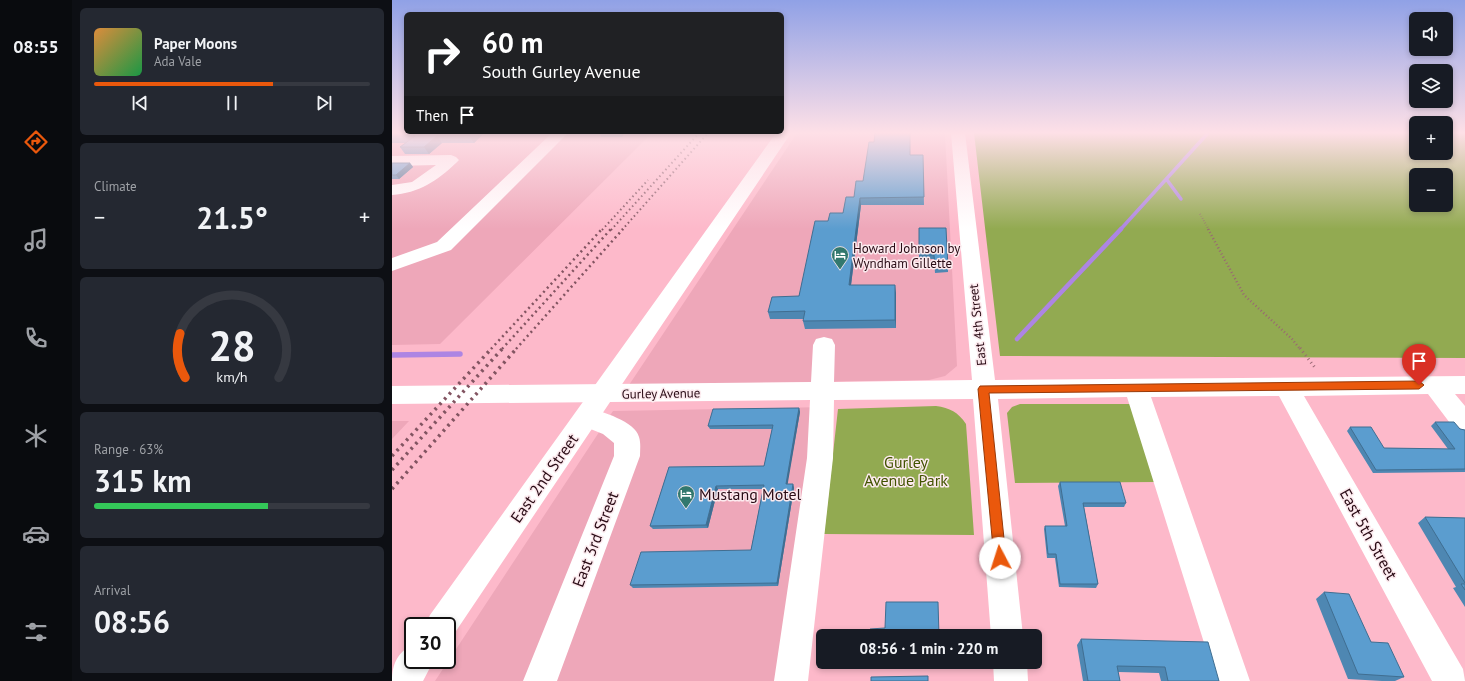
<!DOCTYPE html>
<html lang="en">
<head>
<meta charset="utf-8">
<style>
  body { margin:0; font-family:"PT Sans",sans-serif; background:#242831; color:#f1f3f6; height:100vh; display:flex; flex-direction:column; font-size:15px; white-space:nowrap }
  * { box-sizing:border-box; margin:0 }
  p { font-size:13px; color:#9ea1a6 }
  .icon { flex:none; width:22px; height:22px; fill:none; stroke:currentColor; stroke-width:2; stroke-linecap:round; stroke-linejoin:round }
  .map { position:relative; flex:1; overflow:hidden }
  .sheet { display:flex; flex-direction:column; gap:8px; padding:8px; background:#0d0f14; width:320px }
  .sheet>* { flex:none }
  .guide { position:absolute; left:12px; top:12px; width:380px; height:122px; border-radius:6px; box-shadow:0 2px 6px #0003; background:#202124; color:#fff; overflow:hidden }
  .controls { position:absolute; left:1017px; top:12px; display:grid; gap:8px }
  .controls a { display:grid; place-items:center; width:44px; height:44px; border-radius:6px; background:#171b24; box-shadow:0 2px 6px #0003; font-size:20px }
  .speed { position:absolute; left:12px; top:617px; display:flex; gap:8px; font-size:20px; font-weight:700; text-align:center }
  .speed>* { display:grid; place-content:center; width:52px; height:52px; border-radius:50%; background:#171b24; box-shadow:0 2px 6px #0003; line-height:1 }
  .speed .limit { border:2px solid #111; border-radius:6px; background:#fff; color:#111 }
  .pin { position:absolute; display:grid; place-items:center; width:34px; height:34px; color:#fff; margin:-41px -17px; border-radius:50% 50% 50% 0; rotate:-45deg; box-shadow:0 0 4px #0007 }
  .pin .icon { rotate:45deg }
  .me { position:absolute; width:44px; margin:-22px; rotate:355deg; stroke-linejoin:round; filter:drop-shadow(0 0 3px #0008) }
  .turn { display:flex; align-items:center; gap:14px; height:84px; padding:0 12px; font-size:18px }
  .turn .icon { width:52px; height:52px; stroke-width:2.5 }
  .turn b { display:block; font-size:28px; line-height:34px }
  .then { display:flex; align-items:center; height:38px; padding:0 12px; background:#0003; gap:8px; font-size:15px }
  .big { font-size:30px; font-weight:700; line-height:1.1 }
  .sheet .card { flex:1; display:flex; flex-direction:column; justify-content:center; gap:6px; min-width:0; padding:0 14px; border-radius:6px; background:#242831 }
  .sheet .dial { align-items:center; gap:0 }
  .dial svg { height:104px; overflow:visible; fill:none; stroke:#363941; stroke-width:7; stroke-linecap:round; text-anchor:middle }
  .dial text { fill:#f1f3f6; stroke:none }
  .song { display:flex; align-items:center; gap:12px }
  .cover { width:48px; height:48px; border-radius:6px; background:linear-gradient(135deg,hsl(30 70% 55%),hsl(140 70% 35%)) }
  .played { height:4px; border-radius:2px; background:linear-gradient(90deg,#ea580c 65%,#363941 65%) }
  .keys { display:flex; justify-content:space-around; direction:ltr }
  .heat { display:flex; justify-content:space-between; align-items:center; font-size:22px; direction:ltr }
  .charge { height:6px; border-radius:3px; background:linear-gradient(90deg,#34c759 63%,#363941 0) }
  .trip { position:absolute; left:424px; top:629px; width:226px; height:40px; border-radius:6px; background:#171b24; box-shadow:0 2px 6px #0003; font-weight:700; line-height:40px; text-align:center }
  main { display:flex; flex:1; min-height:0 }
  .tab-bar { display:flex; flex-direction:column; width:72px; justify-content:space-around; align-items:center; background:#090b0e; color:#9ea1a6 }
  .tab-bar .icon { width:28px; height:28px }
  .tab-bar .on { color:#ea580c }
  .tab-bar b { font-size:18px; color:#f1f3f6 }
  .map>svg:first-child { display:block }
</style>
</head>
<body>
<main>
<nav class="tab-bar">
<b>08:55</b>
<svg class="icon on" aria-label="directions" viewBox="0 0 24 24"><path d="M12 3l9 9-9 9-9-9zM9 14v-3h6M13 9l2 2-2 2"/></svg>
<svg class="icon" aria-label="music" viewBox="0 0 24 24"><path d="M9 18V5l10-2v13"/><circle cx="6" cy="18" r="3"/><circle cx="16" cy="16" r="3"/></svg>
<svg class="icon" aria-label="phone" viewBox="0 0 24 24"><path d="M5 4h4l2 5-3 2q2 4 5 5l2-3 5 2v4C11 20 4 13 5 4z"/></svg>
<svg class="icon" aria-label="climate" viewBox="0 0 24 24"><path d="M12 3v18M4 7l16 10M4 17L20 7"/></svg>
<svg class="icon" aria-label="car" viewBox="0 0 24 24"><path d="M5 17H2v-5l4-1 3-4h7l3 4 3 1v5h-3M9 17h6M6 11h13"/><circle cx="7" cy="17" r="2"/><circle cx="17" cy="17" r="2"/></svg>
<svg class="icon" aria-label="filters" viewBox="0 0 24 24"><path d="M4 7h16M4 17h16"/><circle cx="9" cy="7" r="2"/><circle cx="15" cy="17" r="2"/></svg>
</nav>
<section class="sheet">
<div class="card">
<div class="song"><i class="cover"></i><div><b>Paper Moons</b><p>Ada Vale</p></div></div>
<div class="played"></div>
<div class="keys"><svg class="icon" aria-label="previous" viewBox="0 0 24 24"><path d="M18 5L8 12l10 7zM5 5v14"/></svg><svg class="icon" aria-label="pause" viewBox="0 0 24 24"><path d="M8 5v14M16 5v14"/></svg><svg class="icon" aria-label="next" viewBox="0 0 24 24"><path d="M6 5l10 7-10 7zM19 5v14"/></svg></div>
</div>
<div class="card"><p>Climate</p>
<div class="heat"><a>−</a><b class="big">21.5°</b><a>+</a></div>
</div>
<div class="card dial"><svg viewBox="0 0 100 80">
<path d="M14 69A42 42 0 1 1 86 69"/>
<path d="M14 69A42 42 0 0 1 10 35" stroke="#ea580c"/>
<text x="50" y="56" font-size="32" font-weight="700">28</text>
<text x="50" y="72" font-size="11">km/h</text>
</svg></div>
<div class="card"><p>Range · 63%</p><b class="big">315 km</b><div class="charge"></div></div>
<div class="card"><p>Arrival</p><b class="big">08:56</b></div>
</section>
<div class="map">
<svg width="1073" height="681" viewBox="0 0 1073 681">
  <rect width="100%" height="100%" fill="#fdb9ca"/>
  <path fill="#eea7b9" d="M0,133H260L48,344L0,345Z
    M405,133H553L565,366L553,376L537,380L237,385Z
    M436,407L398,681H43L221,411Z
    M0,421H17L0,439Z"/>
  <path fill="#92aa51" fill-rule="evenodd" d="M582,133H1024V153H1054V133H1073V358L608,356ZM1024,175H1054V205H1024Z
    M628,404H740L764,482L623,483L615,413L620,407Z
    M544,406C558,408 566,412 574,424L582,535L432,534L446,409Z"/>
  <g fill="none" stroke-linecap="round" stroke-linejoin="round">
    <path stroke="#ad85e3" stroke-width="3.5" d="M775,180L789,199
      M728,230L816,133"/>
    <path stroke="#ad85e3" stroke-width="4.5" d="M625,339L729,229"/>
    <path stroke="#ad85e3" stroke-width="5.5" d="M0,355L68,354"/>
    <path stroke="#996774" stroke-width="2" stroke-dasharray="0.5 2" stroke-linecap="butt" d="M808,214L817,230"/>
    <path stroke="#996774" stroke-width="2.5" stroke-dasharray="1 2.5" stroke-linecap="butt" d="M816,229L852,295L900,339L908,349"/>
    <path stroke="#996774" stroke-width="3" stroke-dasharray="1 3.5" stroke-linecap="butt" d="M908,348L924,369"/>
    <path fill="#fff" fill-rule="evenodd" d="M160,133H176L59,250L0,271V258L45,242Z
      M559,133H573L603,380L1073,376V394H1063L1073,406V434L1064,431L1036,394L912,396L1071,669L1073,681H1040L887,396L759,397L858,681H824L735,397L606,399L631,636H599L581,399L442,400L441,458L416,681H382L415,458L418,400L0,404V386L419,382L421,345L424,339L432,337L440,339L443,345L442,382L580,380Z
      M59,155L64,157L67,160L64,163C45,181 27,193 0,195V185L20,182L44,165L0,166V156Z
      M195,407C210,412 243,421 247,437C249,443 248,450 248,456L165,681H131L222,456V443L211,434L186,424L183,417L186,410Z
      M601,662H635L636,681H602Z"/>
    <path fill="#fff" fill-rule="evenodd" d="M384,133H399L60,637L55,640V626H33L38,615Z
      M21,645V660H42L31,681H0C0,665 5,652 21,645Z"/>
    <path stroke="#825461" stroke-width="2" stroke-dasharray="1.5 3" stroke-linecap="butt" d="M210,230L256,180
      M219,230L307,133
      M230,230L316,133"/>
    <path stroke="#825461" stroke-width="2.5" stroke-dasharray="2 3.5" stroke-linecap="butt" d="M99,349L210,229
      M110,349L219,229
      M124,349L231,229"/>
    <path stroke="#825461" stroke-width="3.5" stroke-dasharray="2.5 4.5" stroke-linecap="butt" d="M0,456L100,348
      M0,470L111,348
      M0,489L125,348"/>
  </g>
  <path fill="#4e87b2" d="M0,133H92L82,143H50L37,154H13L8,147L14,143H0Z
    M208,133H232L230,137H209Z
    M483,133H518V155H531L532,205H469L459,285L504,293V328L413,329L411,321L412,319H378L376,312L407,296L436,221L451,213L462,197L471,181L482,142Z
    M0,163H18L21,167L7,179H0Z
    M527,228L556,268V272L543,273L542,259H527Z
    M407,408L408,412L395,484H401L402,488L386,586L241,588L238,585L359,550L371,489H326L316,528L261,529L258,526L277,467L372,466L380,429H318L316,426Z
    M1043,422L1073,430V472L981,473L955,431L958,427L992,448L1056,449L1039,426Z
    M668,482L734,503L732,507H692L706,584L704,588L667,587L663,558H655L652,529L653,526H673L666,486Z
    M1033,517L1073,518V607L1061,588L1064,587L1026,523Z
    M932,592L979,642L1012,677L1003,681H990L956,679L924,599Z
    M689,639L827,681H769L767,673L726,672L728,681H691L685,645Z"/>
  <path fill="#406e91" d="M80,133H92L82,143L77,136Z
    M229,133H232L230,137Z
    M45,136L50,143L37,154L32,147Z
    M18,163L21,167L7,179L4,175Z
    M468,198L469,205L458,293L457,285Z
    M503,285L504,293V328L503,320Z
    M407,408L408,412L395,488L394,484Z
    M401,484L402,488L386,586L385,583Z
    M324,486L326,489L316,528L314,525Z"/>
  <path fill="#5b9dcf" stroke="#406e91" d="M0,133H80L77,136H45L32,147H8L23,136H0Z
    M483,133H518V155H531L532,197L468,198L457,285H503V320L411,321L413,311L376,312L380,297L407,296L423,221H436L438,213H451L454,197H462L464,181H471L477,142H482Z
    M0,163H18L4,175H0Z
    M527,228H554L556,268L543,269L542,255H527Z
    M407,408L394,484H401L385,583L238,585L249,552L359,550L372,485L324,486L314,525L258,526L277,467L372,466L381,425L316,426L321,409Z
    M1043,422H1062L1068,429L1073,430V469L984,470L958,427H979L992,448L1063,449Z
    M668,482H728L734,503H691L706,584H668L664,554H656L653,526H675Z
    M1033,517L1073,518V583Z
    M1069,584H1073V590Z
    M932,592L957,594L979,642L996,643L1012,677L966,674Z
    M494,602H546L547,636H477L478,629L493,628Z
    M689,639L816,642L827,681H776L773,667L725,666L728,681H696Z
    M536,676V681H479V677Z"/>
  <linearGradient id="sky" x2="0" y2="1"><stop stop-color="#90a1e6"/><stop offset="0.58" stop-color="#fee0e7"/><stop offset="1" stop-color="#fee0e7" stop-opacity="0"/></linearGradient>
  <rect width="1073" height="229" fill="url(#sky)"/>
  <path fill="#ea580c" stroke="#983908" d="M1027,381L1032,385L1027,389L597,393L614,558L612,563L608,564L604,563L602,558L586,389L588,386Z"/>
  <defs>
    <g id="hotel-pin" transform="scale(0.9)"><path d="M0 17L-7.5 6A9.5 9.5 0 1 1 7.5 6Z" fill="#32786e" stroke="#fceaee"/><path d="M-6-4.5h1.5V1H6V5H4.5V3h-9V5H-6ZM-4 0a1.8 1.8 0 1 1 3.6 0ZM.5 0V-2.5h3Q6-2.5 6 0Z" fill="#fff"/></g>
  </defs>
  <g fill-rule="evenodd">
    <use href="#hotel-pin" x="448" y="255"/>
    <use href="#hotel-pin" x="294" y="494"/>
  </g>
  <g text-anchor="middle" stroke-width="3" stroke-linejoin="round" paint-order="stroke">
    <g font-size="13" fill="#290b15" stroke="#fceaee" text-anchor="start">
      <text x="461" y="253">Howard Johnson by<tspan x="461" dy="15">Wyndham Gillette</tspan></text>
    </g>
    <g font-size="13" fill="#290b15" stroke="#fceaee">
      <text transform="translate(585 325) rotate(-96)" y="5">East 4th Street</text>
      <text transform="translate(269 393) rotate(-1)" y="5">Gurley Avenue</text>
    </g>
    <g font-size="16" fill="#425300" stroke="#fceaee">
      <text x="514" y="468">Gurley<tspan x="514" dy="18">Avenue Park</tspan></text>
    </g>
    <g font-size="16" fill="#290b15" stroke="#fceaee">
      <text transform="translate(152 478) rotate(-55)" y="6">East 2nd Street</text>
      <text transform="translate(977 534) rotate(61)" y="6">East 5th Street</text>
      <text transform="translate(203 539) rotate(-69)" y="6">East 3rd Street</text>
    </g>
    <g font-size="16" fill="#290b15" stroke="#fceaee" text-anchor="start">
      <text x="307" y="500">Mustang Motel</text>
    </g>
  </g>
</svg>
<div class="controls">
<a><svg class="icon" aria-label="sound" viewBox="0 0 24 24"><path d="M4 9h4l5-4v14l-5-4H4zM17 9q2 3 0 6"/></svg></a>
<a><svg class="icon" aria-label="layers" viewBox="0 0 24 24"><path d="M12 4l9 5-9 5-9-5zM3 14l9 5 9-5"/></svg></a>
<a>+</a>
<a>−</a>
</div>
<div class="speed"><div class="limit">30</div></div>
<div class="pin" style="left:1027px;top:385px;background:#d93025"><svg class="icon" aria-label="arrive" viewBox="0 0 24 24"><path d="M6 21V4h12l-3 4 3 4H6"/></svg></div>
<svg class="me" style="left:608px;top:558px" viewBox="-20 -20 40 40"><circle r="19" fill="#fff"/><path d="M0-13L10 11 0 6-10 11z" fill="#ea580c"/></svg>
<div class="trip">08:56 · 1 min · 220 m</div>
<div class="guide">
<div class="turn"><svg class="icon" aria-label="right" viewBox="0 0 24 24"><path d="M7 20v-9h11M14 6l5 5-5 5"/></svg><div><b>60 m</b>South Gurley Avenue</div></div>
<div class="then">Then<svg class="icon" aria-label="arrive" viewBox="0 0 24 24"><path d="M6 21V4h12l-3 4 3 4H6"/></svg></div>
</div>
</div>
</main>
</body>
</html>
